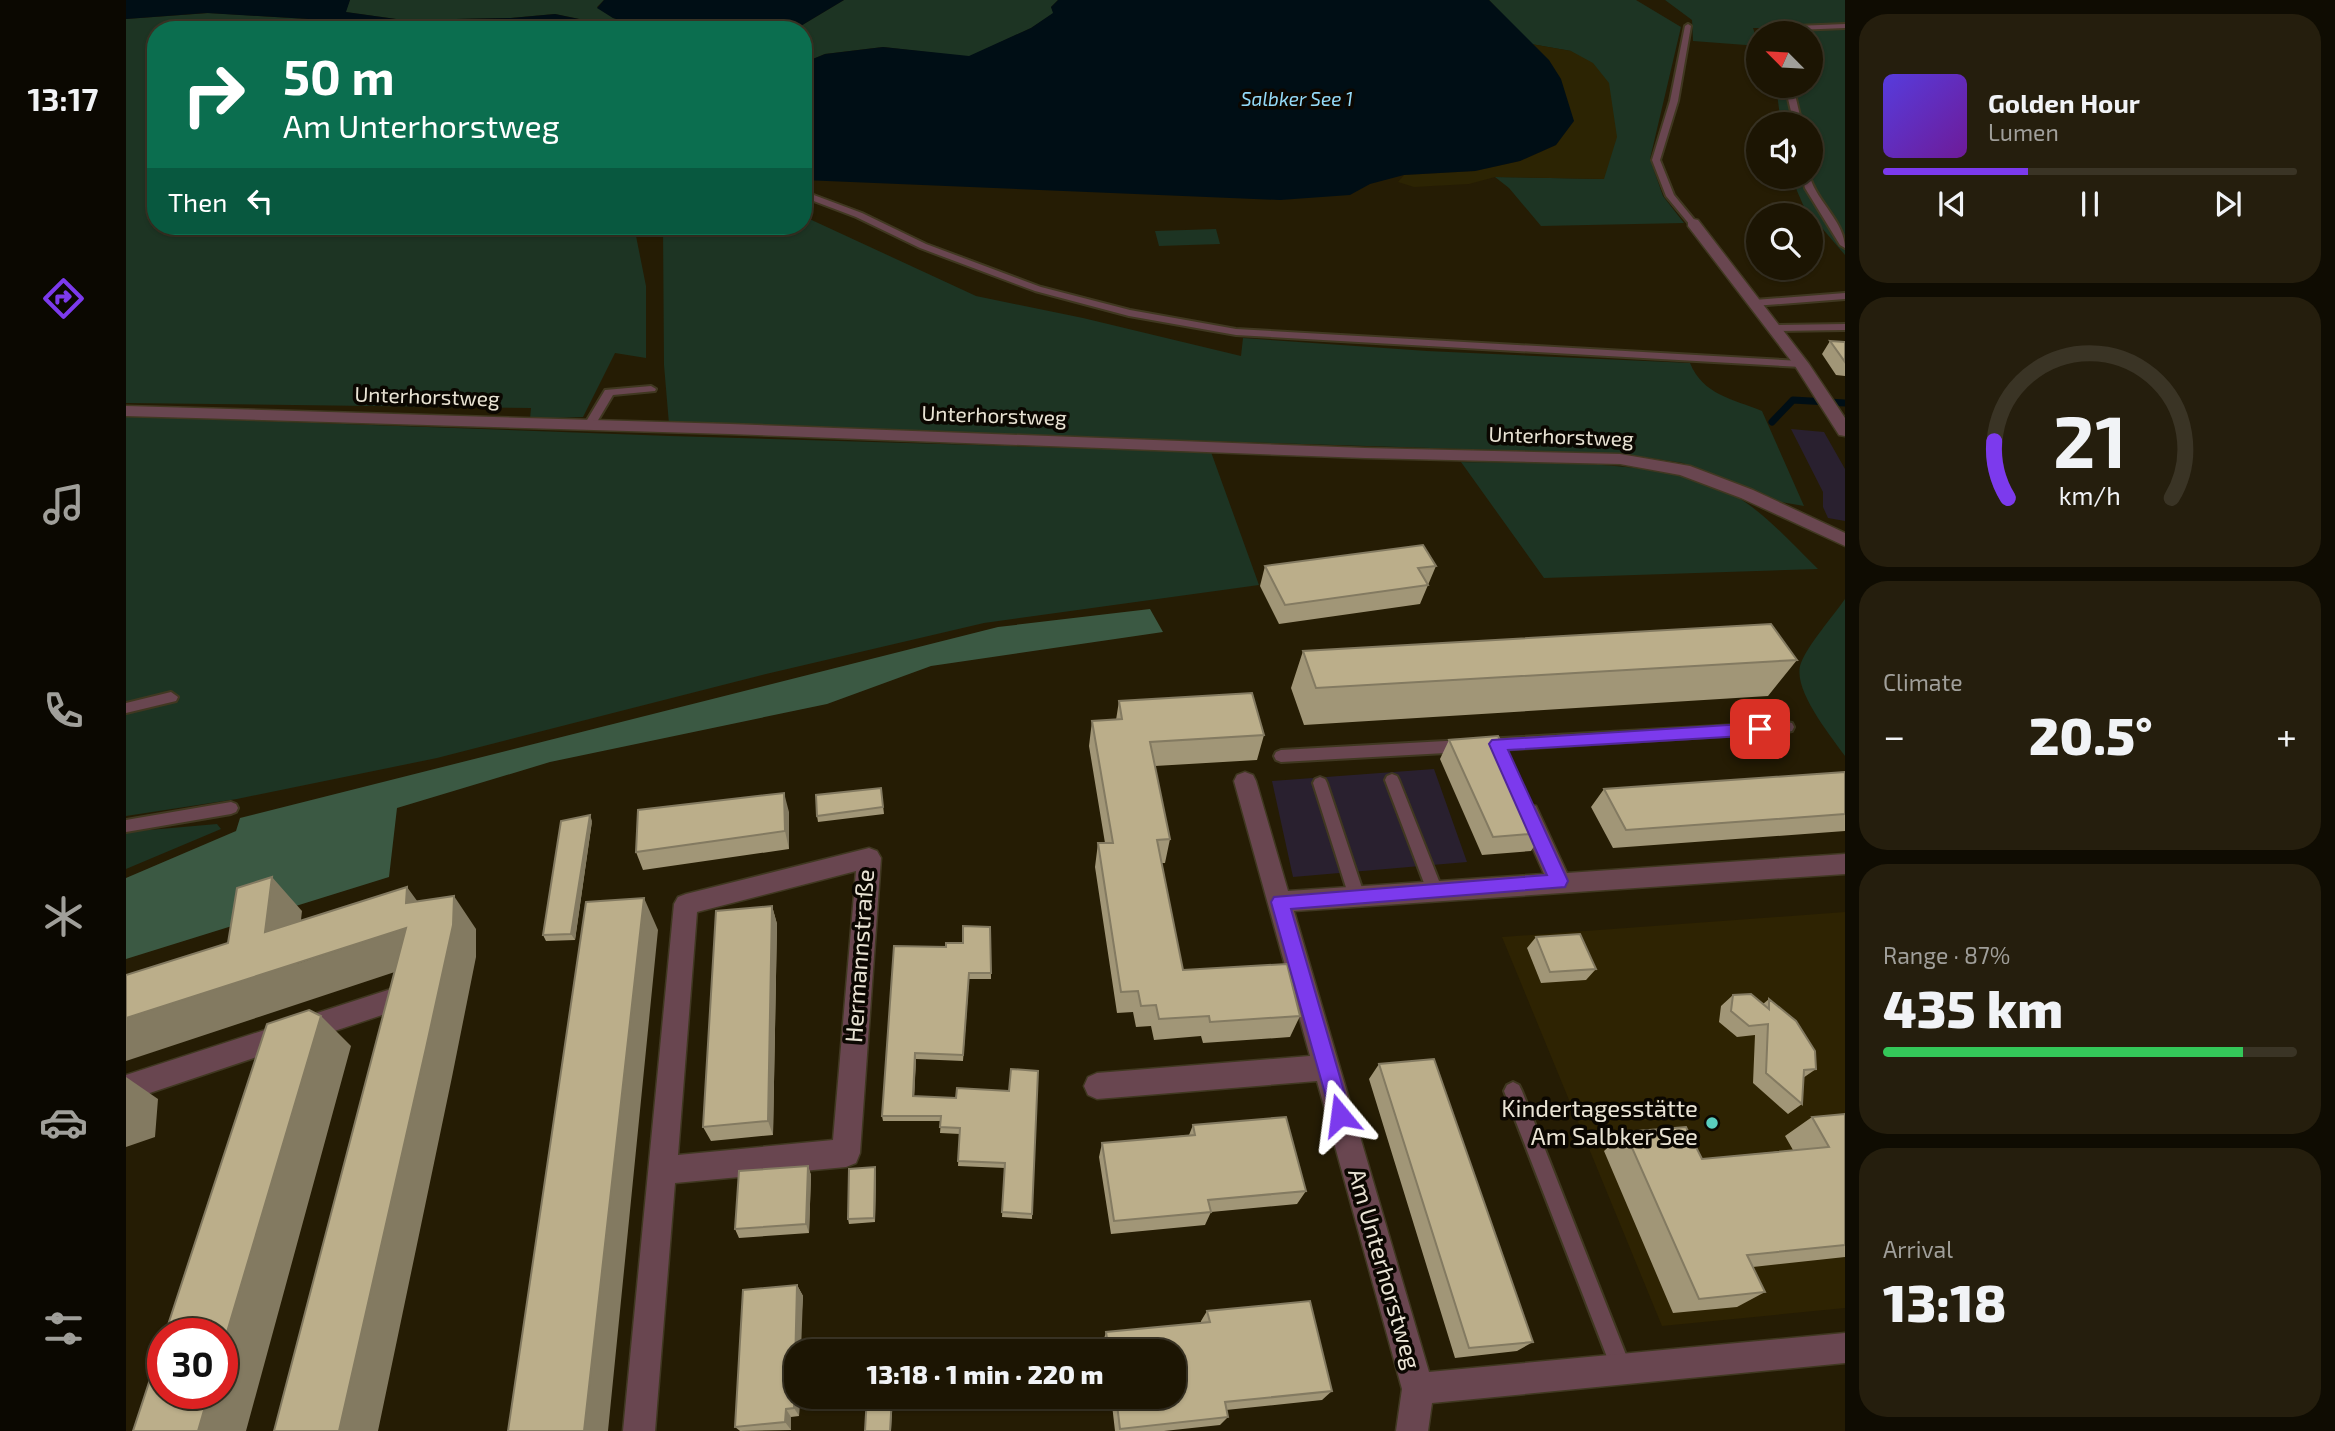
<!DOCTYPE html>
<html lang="en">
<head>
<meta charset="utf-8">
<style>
  body { margin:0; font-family:"Exo 2",sans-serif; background:#251e0d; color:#f1f3f6; height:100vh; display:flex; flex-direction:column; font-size:26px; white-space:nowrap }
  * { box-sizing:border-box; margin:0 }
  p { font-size:23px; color:#a09f9a }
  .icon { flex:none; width:38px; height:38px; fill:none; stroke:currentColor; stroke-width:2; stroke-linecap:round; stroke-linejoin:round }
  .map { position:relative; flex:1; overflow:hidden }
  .sheet { display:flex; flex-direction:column; gap:14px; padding:14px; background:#0f0c02; width:490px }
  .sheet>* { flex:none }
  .banner { position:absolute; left:21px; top:21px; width:665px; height:214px; border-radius:28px; box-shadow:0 2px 5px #0004,0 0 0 2px #3a3425; background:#0b6e4f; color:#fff; overflow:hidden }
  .needle { width:46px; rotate:294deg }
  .fabs { position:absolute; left:1620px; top:21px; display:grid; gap:14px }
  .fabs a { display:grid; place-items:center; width:77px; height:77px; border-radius:50%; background:#1c1503; box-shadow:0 2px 5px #0004,0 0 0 2px #3a3425; font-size:35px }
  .speed { position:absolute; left:21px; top:1318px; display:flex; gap:14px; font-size:35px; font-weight:700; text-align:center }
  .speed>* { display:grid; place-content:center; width:91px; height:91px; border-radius:50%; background:#1c1503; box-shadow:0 2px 5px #0004,0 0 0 2px #3a3425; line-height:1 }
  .speed .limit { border:10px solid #d22; background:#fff; color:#111 }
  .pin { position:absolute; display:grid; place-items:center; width:60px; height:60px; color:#fff; margin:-30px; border-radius:14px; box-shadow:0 4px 10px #0006 }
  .me { position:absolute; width:77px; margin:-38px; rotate:344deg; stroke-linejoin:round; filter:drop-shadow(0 0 5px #0008) }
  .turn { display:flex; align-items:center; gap:24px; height:147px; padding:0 21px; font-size:32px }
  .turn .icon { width:91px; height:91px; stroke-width:2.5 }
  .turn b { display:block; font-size:49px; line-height:60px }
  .then { display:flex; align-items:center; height:66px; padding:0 21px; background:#0003; gap:14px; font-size:26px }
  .big { font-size:52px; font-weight:800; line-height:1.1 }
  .sheet .tile { flex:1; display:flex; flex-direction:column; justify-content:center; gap:10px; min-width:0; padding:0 24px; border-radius:28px; background:#251e0d }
  .sheet .dial { align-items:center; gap:0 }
  .dial svg { height:182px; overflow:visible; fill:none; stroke:#3a3425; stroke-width:7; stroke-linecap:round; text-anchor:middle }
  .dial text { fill:#f1f3f6; stroke:none }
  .song { display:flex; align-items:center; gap:21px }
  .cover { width:84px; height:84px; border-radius:10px; background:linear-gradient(135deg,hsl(250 70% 55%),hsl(280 70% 35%)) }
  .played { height:7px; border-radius:4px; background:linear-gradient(90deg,#7c3aed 35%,#3a3425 35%) }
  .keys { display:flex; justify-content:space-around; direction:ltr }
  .heat { display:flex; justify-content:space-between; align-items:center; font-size:38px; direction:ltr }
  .charge { height:10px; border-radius:5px; background:linear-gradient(90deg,#34c759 87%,#3a3425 0) }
  .trip { position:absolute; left:658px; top:1339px; width:402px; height:70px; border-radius:28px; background:#1c1503; box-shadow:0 2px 5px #0004,0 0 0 2px #3a3425; font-weight:800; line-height:70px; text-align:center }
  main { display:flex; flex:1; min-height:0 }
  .dock { display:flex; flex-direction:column; width:126px; justify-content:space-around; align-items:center; background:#0b0801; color:#a09f9a }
  .dock .icon { width:49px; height:49px }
  .dock .active { color:#7c3aed }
  .dock b { font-size:32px; color:#f1f3f6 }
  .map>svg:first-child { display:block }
</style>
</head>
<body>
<main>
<nav class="dock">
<b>13:17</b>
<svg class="icon active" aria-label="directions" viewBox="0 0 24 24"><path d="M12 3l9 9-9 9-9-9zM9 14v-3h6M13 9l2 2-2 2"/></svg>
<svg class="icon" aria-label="music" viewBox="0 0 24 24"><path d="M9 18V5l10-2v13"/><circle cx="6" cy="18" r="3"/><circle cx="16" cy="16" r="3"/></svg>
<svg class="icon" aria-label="phone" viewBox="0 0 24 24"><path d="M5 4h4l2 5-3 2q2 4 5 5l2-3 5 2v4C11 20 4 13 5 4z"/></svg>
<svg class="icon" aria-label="climate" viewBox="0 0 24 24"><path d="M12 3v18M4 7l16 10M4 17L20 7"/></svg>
<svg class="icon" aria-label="car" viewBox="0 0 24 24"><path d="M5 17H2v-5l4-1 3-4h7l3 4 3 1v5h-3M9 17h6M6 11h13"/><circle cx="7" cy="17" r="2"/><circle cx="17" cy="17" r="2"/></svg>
<svg class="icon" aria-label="filters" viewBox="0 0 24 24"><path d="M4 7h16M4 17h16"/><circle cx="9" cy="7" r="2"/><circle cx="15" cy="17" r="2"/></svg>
</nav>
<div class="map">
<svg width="1719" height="1431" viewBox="0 0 1719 1431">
  <rect width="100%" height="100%" fill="#251c04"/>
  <path fill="#29202f" d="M1665,429L1698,432L1719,469V521L1702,518L1697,507V492Z
    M1308,769L1341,862L1167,877L1146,781Z"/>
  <path fill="#2e2302" d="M1719,912V1308L1536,1326L1376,937Z"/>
  <path fill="#1d3423" d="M224,0H478L471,7L487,18L512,25L497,28L429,14L385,18L277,20L219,12Z
    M718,0H932L925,7L928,13L905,28L843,57L757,47L699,54L677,63V30H668Z
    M1363,0H1510L1555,27L1524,159L1537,196L1558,223L1415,226L1383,188L1369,177L1478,179L1445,51L1405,44Z
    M1539,0H1719V255L1678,207L1665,177H1685V124H1655L1650,86H1685V33H1639L1637,28H1627L1633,46L1567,41L1566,20Z
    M83,13L183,19L250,30H30V226H508L520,286V358L489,353L457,417L404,419L405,408L0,403V19Z
    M677,216L850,296L957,318L1115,356L1117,338L1301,351L1564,363C1577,395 1607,399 1636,411L1678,506L1644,500L1557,463L1498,454L543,424L538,365L537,226H677Z
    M1090,229L1094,244L1033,246L1029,231Z
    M0,416L544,436L1085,452L1133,585L858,623L640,674L311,758L111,799L0,816Z
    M1335,462C1417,464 1560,455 1626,507C1650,525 1671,549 1692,569L1418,578Z
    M1719,599V756C1705,736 1665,688 1675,663C1682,645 1707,616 1719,599Z
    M91,824L95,829L0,869V832Z"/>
  <path fill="#3b5943" d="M1024,609L1037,632L805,666L701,704L424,762L271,808L263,877L0,959V878L110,831L114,818L872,627Z"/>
  <path fill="#2c2403" d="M1405,44L1445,51L1467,63L1483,83L1491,137L1478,179L1369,177L1343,184L1288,187L1272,182L1278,175L1349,171L1394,161L1430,145L1447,121C1437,86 1432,69 1405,44Z"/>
  <path fill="#000e15" d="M0,0H224L220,12L277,20L385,18L429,14L496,28L510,25L487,18L471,8L478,0H718L668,30H250L183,19L81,13L0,19Z
    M932,0H1363L1423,60L1435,79L1448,121L1430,145L1394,161L1349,171L1278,175L1244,184L1224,195L1154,200L677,180V63L699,54L757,47L843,56L905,28L927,13L925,7Z"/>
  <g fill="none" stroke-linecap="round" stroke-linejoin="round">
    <path stroke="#000e15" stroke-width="7" d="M1646,422L1667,400L1719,403"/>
    <g stroke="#403821" stroke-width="4">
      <path id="lane" d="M1562,24L1565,26L1552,101L1534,160L1548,195L1571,223L1567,226L1564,225L1540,196L1526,160L1544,101L1559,26Z
        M1719,24V28L1647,31L1648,33H1642L1640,29L1643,27Z
        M1659,86H1667L1676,124H1668Z
        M1676,177H1684C1691,202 1719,222 1719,248L1714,245L1679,188Z
        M677,191L736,213L800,244L915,287L1004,310L1110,329L1675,361L1680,364L1675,367L1110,335L1003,316L909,291L794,248L730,217L677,197Z
        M1719,293V299L1628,306L1623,303L1628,300Z
        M1719,324V330L1648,331L1643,328L1648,325Z
        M525,386L530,389L529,391L487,395L468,427L464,428L458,425L479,390Z
        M45,692L52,697L50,701L0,713V703Z
        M1661,722L1666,723L1668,727L1666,731L1661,732L1358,751L1353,749L1351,745L1353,741L1358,739Z
        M1338,740L1343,742L1345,746L1343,750L1338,752L1155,762L1150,760L1148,756L1150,752L1155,750Z
        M1266,774L1271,776L1273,780L1317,891L1315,896L1309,898L1303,896L1301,891L1259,780L1261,776Z
        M1194,777L1199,779L1201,783L1239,897L1237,902L1231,904L1225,902L1223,897L1187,783L1189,779Z
        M105,802L110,804L112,808L110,812L105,814L0,832V820Z
        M1387,1082L1393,1085L1396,1091L1506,1370L1503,1377L1496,1380L1489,1377L1486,1370L1378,1091L1381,1085Z"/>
    </g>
    <g stroke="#403821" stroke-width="3">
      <path id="street" d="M1567,219L1572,220L1683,364L1719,418V436L1713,435L1669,366L1562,226V220Z
        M0,406L604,424L1239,448L1494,454L1564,466L1627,490L1719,533V546L1615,498L1554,475L1494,464L1239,458L604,434L0,416Z
        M1119,772L1127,775L1130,781L1162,891L1418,874L1391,813L1394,806L1402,804L1410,806L1441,873L1719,854V874L1168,911L1303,1372L1719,1333V1363L1306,1403L1302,1431H1270L1276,1389L1191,1081L971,1099L962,1095L958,1086L962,1077L971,1073L1184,1056L1108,781L1111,775Z
        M743,848L751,851L755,858L734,1153L730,1163L720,1167L549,1183L529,1431H497L548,904L552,897L560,894ZM730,871L707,1140L552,1155L571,912Z
        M265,989L274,993L278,1001L274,1009L0,1101V1075Z"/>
    </g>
    <use href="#lane" fill="#694650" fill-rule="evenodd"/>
    <use href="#street" fill="#694650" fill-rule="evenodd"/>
  </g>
  <path fill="#a19677" d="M1704,341L1719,342V376L1710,375L1696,354Z
    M1139,566H1310L1294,604L1153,624L1134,586Z
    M1177,651L1671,660L1642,696L1178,725L1165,688Z
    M993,701L1138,735L1131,760L1029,766L1044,839L1039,863H1036L1057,970L1174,1016L1164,1037L1077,1043L1075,1036L1028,1040L1025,1026L1010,1027L1007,1012L991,1013L969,867L972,843H979L963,746L966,721L990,720Z
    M1323,740L1417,833L1405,851L1356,855L1314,759Z
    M1719,772V831L1487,848L1465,807L1478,789Z
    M755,788L758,814L692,822L691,816Z
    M663,812V849L517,870L510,852Z
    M466,821L449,940L420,941L417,935Z
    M646,906L651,924L647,1135L585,1141L577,1127Z
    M864,927L865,979H843L837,1061L790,1059L788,1096L830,1098L883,1091L912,1071L906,1219L876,1217L879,1168L832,1166L834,1134L814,1133L815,1121H757L756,1116L820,947L837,943Z
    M1410,937L1470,969L1460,980L1415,983L1401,948Z
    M1607,995L1637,1004L1643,999L1690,1069L1677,1078L1676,1104L1662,1114L1627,1083L1629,1035L1611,1037L1593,1022L1595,1006Z
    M1253,1064L1407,1342L1391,1351L1329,1358L1243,1079Z
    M1719,1114V1257L1627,1267L1639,1292L1611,1307L1547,1313L1478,1151L1499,1132L1576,1159L1667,1150L1659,1136L1686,1117Z
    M1067,1125L1180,1191L1171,1204L1085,1212L1079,1225L985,1234L973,1157L976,1143L1063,1135Z
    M682,1166L685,1175L683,1233L613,1238L609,1229Z
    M750,1172L749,1222L723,1224L722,1219Z
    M671,1285L677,1296L670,1396H674L673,1416L665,1417V1430L614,1431L609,1427Z
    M1081,1311L1206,1391L1196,1400L1100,1410L1102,1417L1094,1425L1038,1431H989L985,1396H1048V1351H978L977,1342L980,1332L1075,1323V1321Z"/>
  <path fill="#837a61" d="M658,793L663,812V849L659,831Z
    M464,815L466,821L449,940L445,934Z
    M146,877L176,911L170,964L280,928L305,960L0,1061V1018L139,932Z
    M281,887L305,920L280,903Z
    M328,896L350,929V957L326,1077L252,1431H213Z
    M518,898L532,930L482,1431H458Z
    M646,906L651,924L647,1135L642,1121Z
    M195,1016L225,1046L120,1431H72L83,1393H96V1349Z
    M789,1053L790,1059L788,1102L787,1096Z
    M0,1077L32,1099L29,1137L0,1147Z
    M682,1166L685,1175L683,1233L680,1224Z
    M749,1167L750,1172L749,1222L748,1218Z
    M671,1285L677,1296L675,1351H670V1396H674L673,1416L668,1408Z
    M766,1396H767L765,1431H764Z
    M660,1409L665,1417V1430L659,1422Z"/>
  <path fill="#bbae8a" stroke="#837a61" stroke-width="2" d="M1704,341L1719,342V362Z
    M1297,545L1310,566L1292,568L1302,585L1159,605L1139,566Z
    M1645,624L1671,660L1190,688L1177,651Z
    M1126,693L1138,735L1024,742L1044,839L1031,840L1057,970L1161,964L1174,1016L1084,1022L1083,1016L1033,1019L1030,1005L1015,1006L1012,991L995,992L972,843H987L966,721L996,719L993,701Z
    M1372,736L1417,833L1367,837L1323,740Z
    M1719,772V814L1500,830L1478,789Z
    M755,788L757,807L691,816L690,795Z
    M658,793L659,831L510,852L512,810Z
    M464,815L445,934L417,935L435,821Z
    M146,877L139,932L281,887L280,903L328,896L327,925L300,1048L213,1431H148L280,928L0,1018V975L102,943L111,888Z
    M518,898L458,1431H382L460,902Z
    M646,906L642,1121L577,1127L590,911Z
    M837,926L864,927L865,973H843L837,1055L789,1053L787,1096L830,1098L831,1088L883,1091L885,1069L912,1071L906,1214L876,1212L879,1163L832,1161L834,1128L814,1127L815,1116H756L768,946L820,947V943H837Z
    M1454,934L1470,969L1424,972L1410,937Z
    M1625,994L1643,1009V999L1670,1021L1689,1051L1690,1069L1678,1070L1676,1104L1640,1073L1642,1024L1623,1026L1605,1011L1607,995Z
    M183,1010L195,1016L96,1349V1334H39L141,1024Z
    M1308,1059L1407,1342L1343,1348L1253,1064Z
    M1719,1114V1245L1621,1255L1639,1292L1573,1299L1499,1132L1560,1127L1576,1159L1703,1147L1686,1117Z
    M1160,1117L1180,1191L1082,1200L1085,1212L988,1221L976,1143L1069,1135L1067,1125Z
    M682,1166L680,1224L609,1229L613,1171Z
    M749,1167L748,1218L722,1219L723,1169Z
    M671,1285L668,1408L660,1409L659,1422L609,1427L617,1290Z
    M1184,1301L1206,1391L1099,1402L1102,1417L994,1429L990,1396H1048V1351H983L980,1332L1084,1322L1081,1311Z
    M37,1340V1393H83L72,1431H7Z
    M745,1349L769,1351H745Z
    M741,1396H766L764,1431H739Z"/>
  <path fill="#7c3aed" stroke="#51269a" stroke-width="2" d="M1634,723L1643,729L1634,735L1382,750L1442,881L1439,887L1165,909L1225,1115L1222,1122L1214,1125L1207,1122L1145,902L1148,897L1421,875L1363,744L1366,740Z"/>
  <circle fill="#59cebe" stroke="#0b0701" stroke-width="2.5" cx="1586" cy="1123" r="7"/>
  <g text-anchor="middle" stroke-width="7" stroke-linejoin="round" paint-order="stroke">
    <g font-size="19" font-style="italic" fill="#94daf8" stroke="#0b0701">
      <text x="1171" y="106">Salbker See 1</text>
    </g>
    <g font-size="21" fill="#e9e3d4" stroke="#0b0701">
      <text transform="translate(301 397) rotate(2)" y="7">Unterhorstweg</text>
      <text transform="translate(868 416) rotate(2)" y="7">Unterhorstweg</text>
      <text transform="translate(1435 437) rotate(2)" y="7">Unterhorstweg</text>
    </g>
    <g font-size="24" fill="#e9e3d4" stroke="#0b0701">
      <text transform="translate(734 956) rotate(-86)" y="8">Hermannstraße</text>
      <text transform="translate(1258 1269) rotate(74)" y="8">Am Unterhorstweg</text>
    </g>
    <g font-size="24" fill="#e9e3d4" stroke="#0b0701" text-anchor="end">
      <text x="1572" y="1117">Kindertagesstätte<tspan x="1572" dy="28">Am Salbker See</tspan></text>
    </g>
  </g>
</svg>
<div class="fabs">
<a><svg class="needle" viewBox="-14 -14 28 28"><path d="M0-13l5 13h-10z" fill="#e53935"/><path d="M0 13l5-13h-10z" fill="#a09f9a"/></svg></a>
<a><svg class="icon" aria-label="sound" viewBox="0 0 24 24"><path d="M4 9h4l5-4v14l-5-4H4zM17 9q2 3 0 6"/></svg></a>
<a><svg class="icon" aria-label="search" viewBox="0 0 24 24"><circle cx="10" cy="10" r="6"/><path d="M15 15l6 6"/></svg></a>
</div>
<div class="speed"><div class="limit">30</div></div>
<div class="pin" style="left:1634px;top:729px;background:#d93025"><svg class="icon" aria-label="arrive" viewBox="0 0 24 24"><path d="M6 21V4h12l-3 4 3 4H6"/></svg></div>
<svg class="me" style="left:1214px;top:1115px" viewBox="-20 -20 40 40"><path d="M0-17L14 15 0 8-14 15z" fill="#7c3aed" stroke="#fff" stroke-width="4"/></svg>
<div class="trip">13:18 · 1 min · 220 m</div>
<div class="banner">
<div class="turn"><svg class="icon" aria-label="right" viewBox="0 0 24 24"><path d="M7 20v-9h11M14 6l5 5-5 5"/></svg><div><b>50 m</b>Am Unterhorstweg</div></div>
<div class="then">Then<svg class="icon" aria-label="left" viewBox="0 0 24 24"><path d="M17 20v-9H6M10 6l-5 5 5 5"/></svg></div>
</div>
</div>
<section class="sheet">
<div class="tile">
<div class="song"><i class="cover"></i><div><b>Golden Hour</b><p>Lumen</p></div></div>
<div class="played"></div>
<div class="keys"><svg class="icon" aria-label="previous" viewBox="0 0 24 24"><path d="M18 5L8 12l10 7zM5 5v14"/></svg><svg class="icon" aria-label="pause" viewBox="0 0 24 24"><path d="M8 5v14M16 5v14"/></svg><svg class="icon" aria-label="next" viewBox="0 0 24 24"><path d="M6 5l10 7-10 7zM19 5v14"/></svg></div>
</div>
<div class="tile dial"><svg viewBox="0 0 100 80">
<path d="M14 69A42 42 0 1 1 86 69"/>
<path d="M14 69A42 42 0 0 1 8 44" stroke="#7c3aed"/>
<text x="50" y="56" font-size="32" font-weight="700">21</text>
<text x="50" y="72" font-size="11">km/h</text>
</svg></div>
<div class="tile"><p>Climate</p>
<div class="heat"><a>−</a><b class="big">20.5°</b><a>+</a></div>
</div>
<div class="tile"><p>Range · 87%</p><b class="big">435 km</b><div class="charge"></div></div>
<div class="tile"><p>Arrival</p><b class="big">13:18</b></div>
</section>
</main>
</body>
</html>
